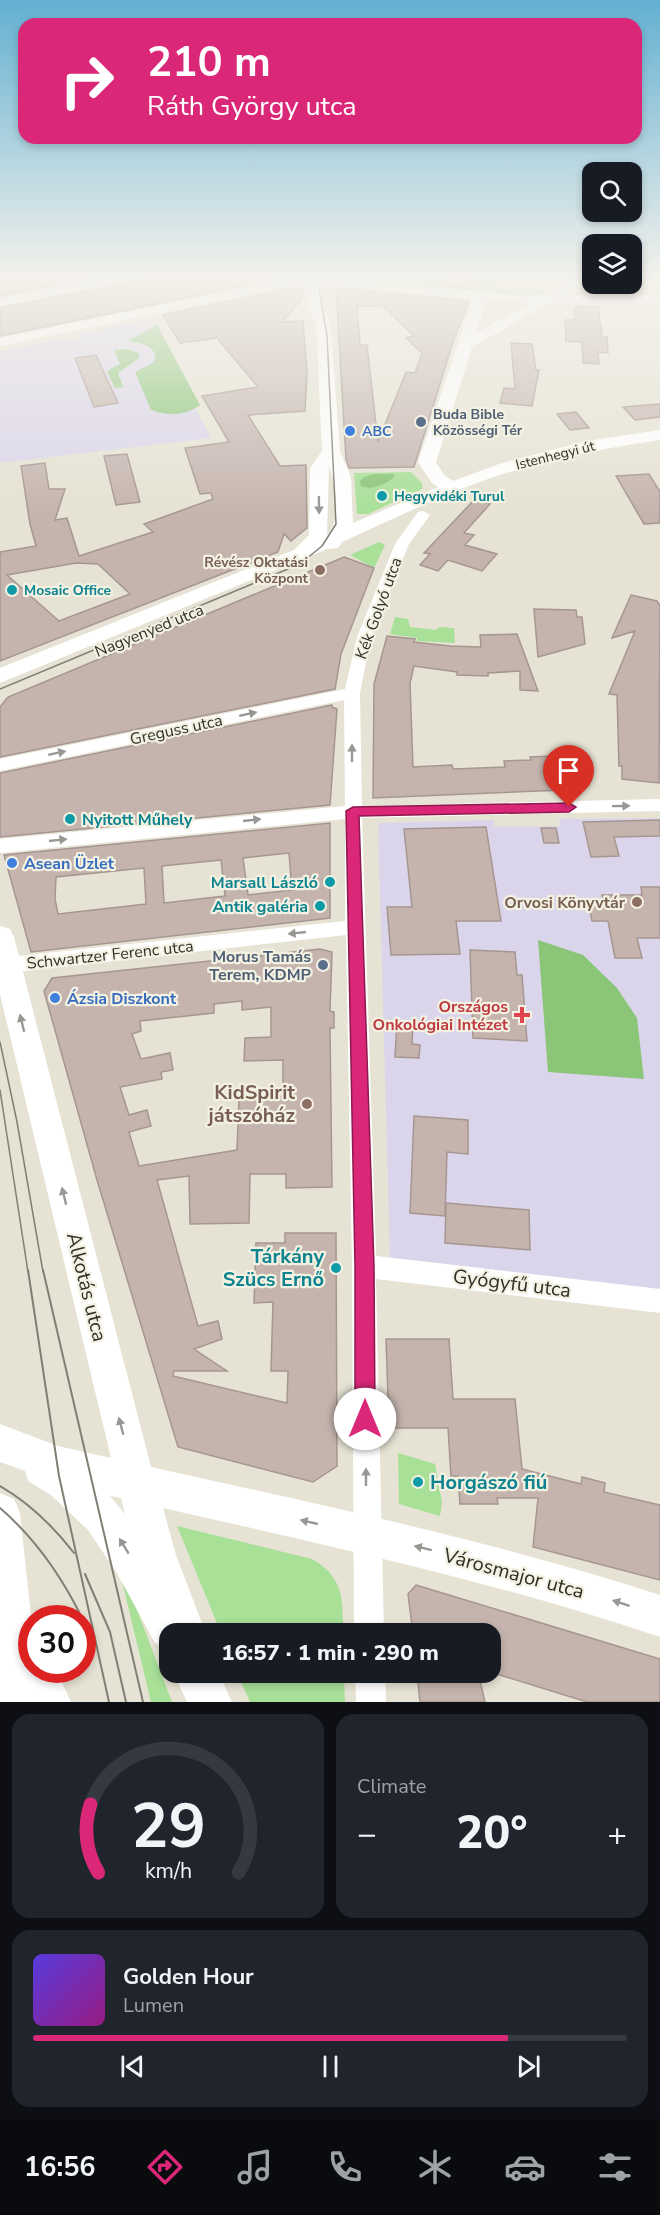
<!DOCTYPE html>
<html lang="en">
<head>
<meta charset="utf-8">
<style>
  body { margin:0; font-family:"Nunito Sans",sans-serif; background:#20242c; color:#f1f3f6; height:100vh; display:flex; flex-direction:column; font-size:22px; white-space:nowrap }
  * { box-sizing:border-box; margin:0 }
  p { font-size:20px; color:#9ea1a6 }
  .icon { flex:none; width:33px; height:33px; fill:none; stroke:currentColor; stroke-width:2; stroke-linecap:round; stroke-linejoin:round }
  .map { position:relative; height:1702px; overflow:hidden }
  .side { display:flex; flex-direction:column; gap:12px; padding:12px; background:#0d0f14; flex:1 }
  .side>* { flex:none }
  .guide { position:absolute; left:18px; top:18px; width:624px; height:126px; border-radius:18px; box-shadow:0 3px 9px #0003; background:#db2777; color:#fff; overflow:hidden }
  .buttons { position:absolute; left:582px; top:162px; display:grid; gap:12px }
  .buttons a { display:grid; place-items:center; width:60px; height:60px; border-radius:12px; background:#171b24; box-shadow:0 3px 9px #0003; font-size:30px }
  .speed { position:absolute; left:18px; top:1605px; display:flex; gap:12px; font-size:30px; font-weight:700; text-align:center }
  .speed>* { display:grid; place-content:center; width:78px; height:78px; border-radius:50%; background:#171b24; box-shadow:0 3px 9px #0003; line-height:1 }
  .speed .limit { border:9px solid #d22; background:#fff; color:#111 }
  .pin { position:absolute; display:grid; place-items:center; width:51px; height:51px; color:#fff; margin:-62px -26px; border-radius:50% 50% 50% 0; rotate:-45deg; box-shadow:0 0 6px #0007 }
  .pin .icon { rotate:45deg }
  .me { position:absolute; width:66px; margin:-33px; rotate:0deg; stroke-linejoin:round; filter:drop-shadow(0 0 4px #0008) }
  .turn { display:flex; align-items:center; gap:21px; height:126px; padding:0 30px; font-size:27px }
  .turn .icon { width:78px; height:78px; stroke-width:2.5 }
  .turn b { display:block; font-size:42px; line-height:51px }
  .big { font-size:45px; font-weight:800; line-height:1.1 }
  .side .tile { flex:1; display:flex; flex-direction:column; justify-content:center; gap:9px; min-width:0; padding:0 21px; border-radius:18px; background:#20242c }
  .side .dial { align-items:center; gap:0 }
  .dial svg { height:156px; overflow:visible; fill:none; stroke:#363941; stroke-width:7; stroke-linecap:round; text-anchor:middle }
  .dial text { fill:#f1f3f6; stroke:none }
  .song { display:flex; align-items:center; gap:18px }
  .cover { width:72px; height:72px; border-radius:9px; background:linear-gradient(135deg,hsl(250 70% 55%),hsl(310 70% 35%)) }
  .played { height:6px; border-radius:3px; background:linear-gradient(90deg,#db2777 80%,#363941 80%) }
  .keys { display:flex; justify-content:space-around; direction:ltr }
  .heat { display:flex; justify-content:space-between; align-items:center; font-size:33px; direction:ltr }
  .side .tiles { flex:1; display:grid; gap:12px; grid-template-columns:1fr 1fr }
  .tile:last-child { grid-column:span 2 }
  .trip { position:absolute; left:159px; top:1623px; width:342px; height:60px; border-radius:18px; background:#171b24; box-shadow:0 3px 9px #0003; font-weight:800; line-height:60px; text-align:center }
  .tabs { display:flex; height:96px; justify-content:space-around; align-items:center; background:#090b0e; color:#9ea1a6 }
  .tabs .icon { width:42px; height:42px }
  .tabs .selected { color:#db2777 }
  .tabs b { font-size:27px; color:#f1f3f6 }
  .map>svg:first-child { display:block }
</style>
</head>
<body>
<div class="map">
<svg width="660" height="1702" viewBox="0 0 660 1702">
  <rect width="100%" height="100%" fill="#e6e3d4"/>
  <path fill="#dbd5eb" d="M150,319L211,438L0,463V351L63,338L67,340L78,338L79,334Z
    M660,818V1291L431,1262L390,1259L378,823L494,820L495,827L560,826L559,819Z"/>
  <path fill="#a8e098" d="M343,276H425L539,288L549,292C532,303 372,281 341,278Z
    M411,472L422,483V489L368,514H357L354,473Z
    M379,542L385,545L374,568L350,555Z
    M395,617L408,619L410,627L436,630L439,627L454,628L455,643L417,641V638L390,634Z
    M398,1453L435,1464L442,1502L440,1516L399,1504Z
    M177,1526L312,1559C344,1577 343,1600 343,1633H221Z
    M122,1581L128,1586L172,1702H151Z
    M237,1673H344L345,1702H250Z"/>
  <path fill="#8ac578" d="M157,325L200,405C185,416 169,416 151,410L135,372L153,363L156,357C153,344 139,343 128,341Z
    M128,349L140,354L138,359L118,373L123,387L115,388L107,371L120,364L114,350Z
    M374,474H393L395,476C387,484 372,491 361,486L360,481L364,477Z
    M538,940L583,955L617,988L637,1018L644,1079L548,1072Z"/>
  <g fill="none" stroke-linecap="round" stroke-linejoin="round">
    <path stroke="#3cabaf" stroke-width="3" d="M423,281L447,283"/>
  </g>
  <path fill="#c5b4ae" stroke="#a69690" stroke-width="1.5" fill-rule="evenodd" d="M0,276H103L0,296Z
    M141,276L287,277L0,336V308L132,282Z
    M443,276H477L473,289L442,286Z
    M298,287L302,290V299L282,322L303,321L307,373L305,411L248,415L280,466L306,465L307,528L291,541L284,534L278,552L0,661V552L36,546L30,524L21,466L45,463L49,489H65L55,520L67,518L79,556L153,532L144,524L213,499L211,493L200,494L185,448L229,442L202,396L258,387L217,338L180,343L163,315ZM76,563L98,564L130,594L59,621L7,575Z
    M336,288L469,301L453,342L414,467L349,468L346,459ZM357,306H383L414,336L406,338L422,353L415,373L406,372L378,442L367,345H360Z
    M576,306L598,307L602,337H607L608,353L598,352L599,364L583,363L582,342L566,341L565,320H575L574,309H577Z
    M511,343L532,344L536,370H539L532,406L500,403L504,388L515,389Z
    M96,355L118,403L94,407L75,358Z
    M660,404V417L635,420L623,407Z
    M576,412L589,428L570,430L557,414Z
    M127,454L140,502L116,505L104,456Z
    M649,474L660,492V523L644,524L616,476Z
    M474,500L490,504L464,533L474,535L465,545L497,554L482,571L448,560L438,571L420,565L430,554L424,553Z
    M344,557L374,568L341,654L335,689L0,757V707L8,697Z
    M631,595L657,601L660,606L659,783L622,779V766H619L617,695L609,694L635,631L612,638Z
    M534,609L576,610L577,617H582L585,644L538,657Z
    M517,634L538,691L520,690V671L488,673V676L457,675V672L414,666L410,683L413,767L452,765L453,769L505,767L504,761L531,760L530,757L553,756L563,790L373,798L374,684L387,636L415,639L414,642L450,646L481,647L480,635Z
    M332,705V707L337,709L330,805L0,837V773Z
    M660,820V836L614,837L619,856L591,857L583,822Z
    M330,823V918L31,952L4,855ZM289,853L292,890L248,895L243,858ZM221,860L225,896L164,903L162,866ZM144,868L146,904L58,914L55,899L56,877Z
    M486,827L501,921H456L460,954L391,955L387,907H412L404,829Z
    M541,828H556L559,843H544Z
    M641,887H660V938H637L642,958H615L608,921H592L588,900H603L602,895H642Z
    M320,949L332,952L330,1011L334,1012V1028H330L332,1187L286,1188V1174H250L249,1223L190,1224L189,1176L157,1180L198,1326L218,1321L222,1339L194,1349L227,1371H174L173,1376L287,1403L288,1371H271L273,1302L254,1303L256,1243H285V1233H336L337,1466L313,1482L178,1447L97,1180L44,991L52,978ZM242,1001V1010L271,1007V1037L245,1038L244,1061L283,1060V1096L239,1097L237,1150L139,1166L129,1132L151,1126L147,1110L129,1115L120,1087L162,1079L161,1072L173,1070L170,1053L141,1059L132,1034L141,1031L140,1021L214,1013V1004Z
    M470,950L515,952L517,975H522L527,1041L473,1038Z
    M397,1023L413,1024L412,1044L420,1045L419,1058L395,1057Z
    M414,1116L468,1120V1154L447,1152L445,1216L410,1213Z
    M446,1203L529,1210L530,1250L445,1243Z
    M386,1339H449L453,1399H515L522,1469L581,1484L582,1477L605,1483L604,1492L660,1505V1580L533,1547L538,1498H497L498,1504H460L458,1476H451L448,1428H389Z
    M416,1585L660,1659V1702H587L490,1672V1634H413L408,1594Z
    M417,1672H478L485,1702H420Z"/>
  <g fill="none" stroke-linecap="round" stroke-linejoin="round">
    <path fill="#fff" fill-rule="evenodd" d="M423,511L430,515L409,544L371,637L360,693L362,806L660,799V811L362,818L376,1256L660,1289V1313L376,1279L384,1634H354L352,1266L346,935L8,973L0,969L1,959L8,957L345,921V819L0,853V839L345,806L344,700L0,771V759L345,689L357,637L395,544L418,512Z
      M355,1672H385L386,1702H356Z"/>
    <path fill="#fff" fill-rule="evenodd" d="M113,276H139L132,280L0,306V298Z
      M302,276L517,295H546L580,276H592V280L566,295H660V303H551L472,347L436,462L444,475L453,481L502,463L587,441L660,430V440C611,447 564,456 516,470C456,488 399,516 342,542L338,548L327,549L0,683V668L294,550L309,535L310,468L322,451L316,320L309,313L304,283L0,346V338ZM318,284L473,299L418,462L432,483L438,487L353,523L351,477L340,451L330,319L323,312ZM486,300L530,303L476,333ZM329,466C336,484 342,520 327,535Z
      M0,926L10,929L14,937L151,1467C322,1505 493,1541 660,1595V1637C497,1582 330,1546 163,1508L176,1555L206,1634H170V1649L155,1643L117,1573L88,1530L51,1495L28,1481L25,1471L0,1462V1424L58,1446L111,1458L0,994ZM110,1496L121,1498L125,1514Z
      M0,1493L14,1499L20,1513L32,1625V1670H56L71,1702H0Z
      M173,1672H218L232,1702H187Z"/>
    <path stroke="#817f75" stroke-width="1.5" d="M0,689L300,564L322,546L336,524L327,336L319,289L324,276
      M0,1042L17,1122L43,1272
      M0,1090L28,1272"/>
    <path stroke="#817f75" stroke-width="2" d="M28,1270L59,1476L109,1702
      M43,1270L143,1702
      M0,1486C30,1503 53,1526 74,1553
      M0,1508C36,1539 61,1575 82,1618
      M85,1574L110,1632L126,1702"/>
  </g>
  <defs><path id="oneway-solid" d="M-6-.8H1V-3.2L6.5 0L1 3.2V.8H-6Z" transform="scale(1.5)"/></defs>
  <g fill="#989794">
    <use href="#oneway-solid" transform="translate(319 505) rotate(89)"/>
    <use href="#oneway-solid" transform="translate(248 714) rotate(-12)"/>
    <use href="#oneway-solid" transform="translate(57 753) rotate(-12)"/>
    <use href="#oneway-solid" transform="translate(352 753) rotate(-90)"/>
    <use href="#oneway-solid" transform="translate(621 806) rotate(-1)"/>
    <use href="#oneway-solid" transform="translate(252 820) rotate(-6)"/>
    <use href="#oneway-solid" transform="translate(58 840) rotate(-6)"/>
    <use href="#oneway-solid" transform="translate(297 933) rotate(174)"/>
    <use href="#oneway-solid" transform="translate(22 1023) rotate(-104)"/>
    <use href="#oneway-solid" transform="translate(64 1196) rotate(-104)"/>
    <use href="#oneway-solid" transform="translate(121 1426) rotate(-105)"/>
    <use href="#oneway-solid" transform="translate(366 1477) rotate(-90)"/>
    <use href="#oneway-solid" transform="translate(309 1522) rotate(-167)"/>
    <use href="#oneway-solid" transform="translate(124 1546) rotate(-121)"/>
    <use href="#oneway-solid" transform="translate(423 1548) rotate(-166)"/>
    <use href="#oneway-solid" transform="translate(621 1603) rotate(-162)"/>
  </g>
  <linearGradient id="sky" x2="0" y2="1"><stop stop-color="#63b0d1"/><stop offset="0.54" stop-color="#f4f2ec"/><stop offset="1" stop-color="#f4f2ec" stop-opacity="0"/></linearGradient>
  <rect width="660" height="514" fill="url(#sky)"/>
  <path fill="#db2777" stroke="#8e194d" stroke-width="1.5" d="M569,803L576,807L569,812L359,816L374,1266L375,1419L372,1426L365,1429L358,1426L355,1419V1266L346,811L353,807Z"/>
  <g fill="#5c6f8a" stroke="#f3f1e1" stroke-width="2">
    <circle cx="421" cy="422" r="6"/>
    <circle cx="323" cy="965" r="6"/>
  </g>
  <g fill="#3f7fe0" stroke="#f3f1e1" stroke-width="2">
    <circle cx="350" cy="431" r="6"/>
    <circle cx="12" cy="863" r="6"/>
    <circle cx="55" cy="998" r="6"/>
  </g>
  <g fill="#0f9aa8" stroke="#f3f1e1" stroke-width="2">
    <circle cx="382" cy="496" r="6"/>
    <circle cx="12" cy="590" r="6"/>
    <circle cx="70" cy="819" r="6"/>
    <circle cx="330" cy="882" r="6"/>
    <circle cx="320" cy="906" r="6"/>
    <circle cx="336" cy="1268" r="6"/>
    <circle cx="418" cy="1482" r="6"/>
  </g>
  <g fill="#8d6e63" stroke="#f3f1e1" stroke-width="2">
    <circle cx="320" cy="570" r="6"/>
    <circle cx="637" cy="902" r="6"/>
    <circle cx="307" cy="1104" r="6"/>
  </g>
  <path fill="#e0444e" stroke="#f3f1e1" stroke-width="2" d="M519 1006h6v6h6v6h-6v6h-6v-6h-6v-6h6z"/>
  <g text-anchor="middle" stroke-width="4.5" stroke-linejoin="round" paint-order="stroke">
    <g font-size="14" font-weight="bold" fill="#4e5e75" stroke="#f3f1e1" text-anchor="start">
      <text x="433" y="419">Buda Bible<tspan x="433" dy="16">Közösségi Tér</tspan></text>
    </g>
    <g font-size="14" font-weight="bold" fill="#366cbe" stroke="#f3f1e1" text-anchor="start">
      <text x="362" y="436">ABC</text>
    </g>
    <g font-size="14" fill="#302f29" stroke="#f3f1e1">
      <text transform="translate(555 455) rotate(-14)" y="5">Istenhegyi út</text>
    </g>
    <g font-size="14" font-weight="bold" fill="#0d838f" stroke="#f3f1e1" text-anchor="start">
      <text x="394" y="501">Hegyvidéki Turul</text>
      <text x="24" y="595">Mosaic Office</text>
    </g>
    <g font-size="14" font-weight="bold" fill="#785e54" stroke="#f3f1e1" text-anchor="end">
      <text x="308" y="567">Révész Oktatási<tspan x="308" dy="16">Központ</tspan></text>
    </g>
    <g font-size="16" fill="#302f29" stroke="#f3f1e1">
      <text transform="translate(378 608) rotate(-70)" y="6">Kék Golyó utca</text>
      <text transform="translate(149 630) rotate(-22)" y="6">Nagyenyed utca</text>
      <text transform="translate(176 729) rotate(-12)" y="6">Greguss utca</text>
      <text transform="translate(110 954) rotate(-6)" y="6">Schwartzer Ferenc utca</text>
    </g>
    <g font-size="16" font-weight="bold" fill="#0d838f" stroke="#f3f1e1" text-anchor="end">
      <text x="82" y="825" text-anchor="start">Nyitott Műhely</text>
      <text x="318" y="888">Marsall László</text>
      <text x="308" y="912">Antik galéria</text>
    </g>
    <g font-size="16" font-weight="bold" fill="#366cbe" stroke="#f3f1e1" text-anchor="start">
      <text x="24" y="869">Asean Üzlet</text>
      <text x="67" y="1004">Ázsia Diszkont</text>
    </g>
    <g font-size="16" font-weight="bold" fill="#785e54" stroke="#f3f1e1" text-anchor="end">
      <text x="625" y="908">Orvosi Könyvtár</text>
    </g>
    <g font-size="16" font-weight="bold" fill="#4e5e75" stroke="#f3f1e1" text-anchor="end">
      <text x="311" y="962">Morus Tamás<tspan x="311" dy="18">Terem, KDMP</tspan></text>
    </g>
    <g font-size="16" font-weight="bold" fill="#be3a42" stroke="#f3f1e1" text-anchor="end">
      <text x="508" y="1012">Országos<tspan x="508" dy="18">Onkológiai Intézet</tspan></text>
    </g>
    <g font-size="20" font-weight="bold" fill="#785e54" stroke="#f3f1e1" text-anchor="end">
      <text x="295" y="1099">KidSpirit<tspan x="295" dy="23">játszóház</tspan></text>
    </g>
    <g font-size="20" font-weight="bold" fill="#0d838f" stroke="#f3f1e1" text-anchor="end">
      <text x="324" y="1263">Tárkány<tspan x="324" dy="23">Szücs Ernő</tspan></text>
      <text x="430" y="1489" text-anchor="start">Horgászó fiú</text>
    </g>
    <g font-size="20" fill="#302f29" stroke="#f3f1e1">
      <text transform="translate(512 1283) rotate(7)" y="7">Gyógyfű utca</text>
      <text transform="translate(87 1287) rotate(76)" y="7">Alkotás utca</text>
      <text transform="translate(514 1573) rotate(15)" y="7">Városmajor utca</text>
    </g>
  </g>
</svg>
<div class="buttons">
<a><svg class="icon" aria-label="search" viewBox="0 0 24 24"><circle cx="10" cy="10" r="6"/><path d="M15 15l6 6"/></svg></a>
<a><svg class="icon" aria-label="layers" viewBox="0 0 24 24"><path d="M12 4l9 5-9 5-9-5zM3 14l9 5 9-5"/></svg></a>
</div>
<div class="speed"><div class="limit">30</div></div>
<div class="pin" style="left:569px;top:807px;background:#d93025"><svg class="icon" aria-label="arrive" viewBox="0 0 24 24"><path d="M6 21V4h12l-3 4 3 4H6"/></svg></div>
<svg class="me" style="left:365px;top:1419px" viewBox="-20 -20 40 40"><circle r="19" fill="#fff"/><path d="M0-13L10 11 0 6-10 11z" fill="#db2777"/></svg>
<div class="trip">16:57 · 1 min · 290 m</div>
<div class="guide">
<div class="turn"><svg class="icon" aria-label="right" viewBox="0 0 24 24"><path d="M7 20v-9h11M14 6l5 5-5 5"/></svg><div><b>210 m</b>Ráth György utca</div></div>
</div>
</div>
<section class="side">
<div class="tiles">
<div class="tile dial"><svg viewBox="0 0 100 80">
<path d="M14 69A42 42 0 1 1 86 69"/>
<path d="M14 69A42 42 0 0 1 10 34" stroke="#db2777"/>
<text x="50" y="56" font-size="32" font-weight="700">29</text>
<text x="50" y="72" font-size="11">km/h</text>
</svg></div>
<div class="tile"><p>Climate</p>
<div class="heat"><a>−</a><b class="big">20°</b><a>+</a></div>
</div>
<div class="tile">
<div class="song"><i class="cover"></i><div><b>Golden Hour</b><p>Lumen</p></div></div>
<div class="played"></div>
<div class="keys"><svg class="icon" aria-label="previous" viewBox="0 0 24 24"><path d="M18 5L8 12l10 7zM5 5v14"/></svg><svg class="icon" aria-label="pause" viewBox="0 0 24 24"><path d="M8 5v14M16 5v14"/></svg><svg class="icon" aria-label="next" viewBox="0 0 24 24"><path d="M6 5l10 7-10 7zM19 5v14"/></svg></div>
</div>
</div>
</section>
<nav class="tabs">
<b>16:56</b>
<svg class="icon selected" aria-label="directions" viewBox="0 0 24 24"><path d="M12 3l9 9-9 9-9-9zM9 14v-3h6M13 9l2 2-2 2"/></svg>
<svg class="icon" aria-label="music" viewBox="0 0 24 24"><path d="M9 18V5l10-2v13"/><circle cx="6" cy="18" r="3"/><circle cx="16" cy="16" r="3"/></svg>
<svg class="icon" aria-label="phone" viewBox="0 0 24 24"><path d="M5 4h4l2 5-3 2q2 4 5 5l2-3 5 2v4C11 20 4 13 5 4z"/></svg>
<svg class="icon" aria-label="climate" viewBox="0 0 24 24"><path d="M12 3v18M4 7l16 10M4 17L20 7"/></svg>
<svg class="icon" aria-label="car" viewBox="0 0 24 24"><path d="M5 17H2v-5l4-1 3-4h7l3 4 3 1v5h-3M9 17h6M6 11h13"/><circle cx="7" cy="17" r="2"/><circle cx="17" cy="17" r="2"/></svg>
<svg class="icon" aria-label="filters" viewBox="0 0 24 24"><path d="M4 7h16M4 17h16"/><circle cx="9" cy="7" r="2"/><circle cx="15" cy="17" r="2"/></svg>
</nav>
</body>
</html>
